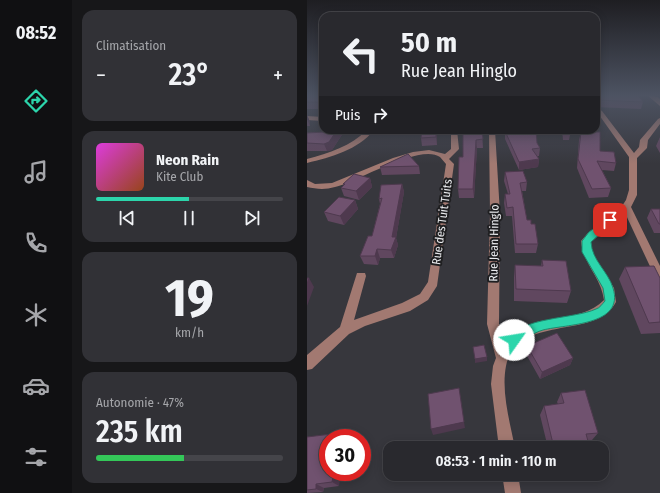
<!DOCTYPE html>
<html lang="fr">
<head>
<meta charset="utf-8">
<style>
  body { margin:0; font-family:"Fira Sans Condensed",sans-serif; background:#313136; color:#f1f3f6; height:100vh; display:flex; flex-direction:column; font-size:15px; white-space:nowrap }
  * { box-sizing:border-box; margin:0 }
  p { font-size:13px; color:#a5a6aa }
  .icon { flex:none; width:22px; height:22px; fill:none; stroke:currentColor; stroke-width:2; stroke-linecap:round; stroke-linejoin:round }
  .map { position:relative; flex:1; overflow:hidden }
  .panel { display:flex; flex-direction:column; gap:10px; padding:10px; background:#171719; width:235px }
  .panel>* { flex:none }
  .hud { position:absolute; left:12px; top:12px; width:281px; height:122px; border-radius:12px; box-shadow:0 2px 10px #0003,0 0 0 1px #45454a; background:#29292e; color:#f1f3f6; overflow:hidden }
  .speed { position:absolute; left:12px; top:429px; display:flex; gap:8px; font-size:20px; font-weight:700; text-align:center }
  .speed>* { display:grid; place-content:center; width:52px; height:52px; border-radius:50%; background:#29292e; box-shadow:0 2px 10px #0003,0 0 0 1px #45454a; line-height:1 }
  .speed .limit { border:6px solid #d22; background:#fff; color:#111 }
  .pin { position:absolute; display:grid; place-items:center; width:34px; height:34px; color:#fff; margin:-17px; border-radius:8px; box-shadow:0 2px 6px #0006 }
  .me { position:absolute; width:44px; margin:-22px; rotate:58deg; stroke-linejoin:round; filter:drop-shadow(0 0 3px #0008) }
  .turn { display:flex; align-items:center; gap:14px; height:84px; padding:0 16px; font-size:18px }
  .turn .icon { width:52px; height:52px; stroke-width:2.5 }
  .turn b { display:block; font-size:28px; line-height:34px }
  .then { display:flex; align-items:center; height:38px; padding:0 16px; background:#0003; gap:8px; font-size:15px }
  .big { font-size:30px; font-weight:600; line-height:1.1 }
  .panel .card { flex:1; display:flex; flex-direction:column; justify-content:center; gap:6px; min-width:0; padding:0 14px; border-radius:12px; background:#313136 }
  .panel .dial { align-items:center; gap:0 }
  .dial b { font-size:52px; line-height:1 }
  .song { display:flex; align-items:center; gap:12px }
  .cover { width:48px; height:48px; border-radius:6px; background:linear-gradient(135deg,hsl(300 70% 55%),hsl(20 70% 35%)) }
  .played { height:4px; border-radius:2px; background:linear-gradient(90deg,#2cd5ab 50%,#45454a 50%) }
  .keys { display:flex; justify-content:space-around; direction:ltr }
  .heat { display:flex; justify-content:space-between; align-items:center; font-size:22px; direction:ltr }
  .charge { height:6px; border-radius:3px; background:linear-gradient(90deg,#34c759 47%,#45454a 0) }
  .trip { position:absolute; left:76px; top:441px; width:226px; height:40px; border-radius:12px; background:#29292e; box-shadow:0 2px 10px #0003,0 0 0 1px #45454a; font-weight:600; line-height:40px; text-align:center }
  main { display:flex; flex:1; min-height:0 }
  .tabs { display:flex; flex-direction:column; width:72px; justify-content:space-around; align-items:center; background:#101012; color:#a5a6aa }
  .tabs .icon { width:28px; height:28px }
  .tabs .active { color:#2cd5ab }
  .tabs b { font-size:18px; color:#f1f3f6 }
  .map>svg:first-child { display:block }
</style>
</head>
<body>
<main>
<nav class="tabs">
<b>08:52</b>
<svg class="icon active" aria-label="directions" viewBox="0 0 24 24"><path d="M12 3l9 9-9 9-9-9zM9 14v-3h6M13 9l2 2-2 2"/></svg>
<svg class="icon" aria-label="music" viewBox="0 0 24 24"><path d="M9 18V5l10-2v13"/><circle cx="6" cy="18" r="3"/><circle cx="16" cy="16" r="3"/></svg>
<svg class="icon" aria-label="phone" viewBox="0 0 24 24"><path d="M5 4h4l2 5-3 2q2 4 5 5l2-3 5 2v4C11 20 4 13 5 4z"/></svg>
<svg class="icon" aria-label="climate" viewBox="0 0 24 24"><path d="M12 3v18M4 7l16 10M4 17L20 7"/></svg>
<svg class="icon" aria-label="car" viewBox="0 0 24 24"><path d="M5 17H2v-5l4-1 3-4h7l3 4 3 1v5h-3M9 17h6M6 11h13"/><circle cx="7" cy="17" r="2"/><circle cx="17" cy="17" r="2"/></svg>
<svg class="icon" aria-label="filters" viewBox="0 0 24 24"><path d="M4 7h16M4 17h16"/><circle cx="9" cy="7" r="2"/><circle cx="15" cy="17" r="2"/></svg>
</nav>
<section class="panel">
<div class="card"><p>Climatisation</p>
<div class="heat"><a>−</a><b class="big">23°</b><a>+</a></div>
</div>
<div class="card">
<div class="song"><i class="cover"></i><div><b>Neon Rain</b><p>Kite Club</p></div></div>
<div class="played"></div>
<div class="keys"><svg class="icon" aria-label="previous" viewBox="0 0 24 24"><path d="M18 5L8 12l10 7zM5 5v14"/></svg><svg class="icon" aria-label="pause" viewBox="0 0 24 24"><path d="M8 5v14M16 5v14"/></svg><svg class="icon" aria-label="next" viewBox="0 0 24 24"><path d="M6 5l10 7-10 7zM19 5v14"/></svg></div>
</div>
<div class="card dial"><b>19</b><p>km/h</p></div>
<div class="card"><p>Autonomie · 47%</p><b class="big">235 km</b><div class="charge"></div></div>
</section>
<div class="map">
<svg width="353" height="493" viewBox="0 0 353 493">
  <rect width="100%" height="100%" fill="#37373d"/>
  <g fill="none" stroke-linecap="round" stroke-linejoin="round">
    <path fill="#a27971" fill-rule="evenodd" d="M340,95L351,97L353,99V106Z
      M293,110L295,111L327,153L332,147L333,140L351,119L353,118V124L341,140L340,148L330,158V195L324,207L353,266V281L349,280L348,277L318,213L284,242L285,252L307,288L309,302C289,341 210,313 199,366C194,392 203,422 208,448H192L184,384L186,366L189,358L180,324L183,214L182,130H188L193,214L192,324L197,343C227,310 271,326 297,300C294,277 276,264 274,241L281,233L315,206L319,200L322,190V157L290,112Z
      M0,116L16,117V121L0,120Z
      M60,130H67C51,150 24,157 0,163V159C22,153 44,146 60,130Z
      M144,130H150L152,149L142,159L147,164L130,286L121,300L103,311L58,326L42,334L5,369L0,370V355L33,327L50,273H58L59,276L47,320L95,303L113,294L121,282L139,164C137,162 135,159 133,157C113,143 50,182 28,187C18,190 9,189 0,187V180L8,184L25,183L86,158L106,152L122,150L138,154L144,149Z
      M195,474H211L214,493H198Z"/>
  </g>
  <path fill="#60475f" d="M0,95H16V109H0Z
    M289,95L336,102L334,109L289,107Z
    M0,115L3,122V126H0Z
    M18,130H38L25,150L20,151H0V133L18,132Z
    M130,130V145L115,146L114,138Z
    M156,130H181H175L176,148H170L167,198H152L151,189L156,157Z
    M212,130H229L230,143L233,148L232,156H230L232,159L231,167L212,170L198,139V131Z
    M255,130H264L262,140H256Z
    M274,132L293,151L309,163L307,171L295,170L304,188L301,197L282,198L270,168L272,140Z
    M353,137V153L349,146Z
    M112,166L113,174L75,175L73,167Z
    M198,172L220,182L219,191H215L220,220L224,224L231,244L229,253H208L205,216H199L197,203L198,194H201L197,181Z
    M63,178L65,187L52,200L37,196L34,188L37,185L36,184Z
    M95,184L97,192L89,238L91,245L87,258H73L71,265L57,264L53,256L65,236L73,204L72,199Z
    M48,200L51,209L37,225L21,221L17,212Z
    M344,209H353V233H347L340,218Z
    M235,260L264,291L260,303L207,301V277L208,265L234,266Z
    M318,267L353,278V333L334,334L312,279Z
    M220,346L266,358L263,365L233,379L219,354Z
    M254,393L291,433L285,440L280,441L283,448H241L233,415L237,406L251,404L250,402Z
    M0,437L32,486L17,488L16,492L0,493Z
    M247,474H282L248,479Z"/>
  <path fill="#4e394e" d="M0,115L3,122V126L0,119Z
    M30,130H38L25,150L20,151L17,144Z
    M129,130H130V145L129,137Z
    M169,140L170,148L167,198L166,189Z
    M232,159L231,167L212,170V162Z
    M63,178L65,187L52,200L49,191Z
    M95,184L97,192L89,238L91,245L87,258L84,250L85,237Z
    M48,200L51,209L37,225L33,216Z
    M70,249L73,258L71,265L68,256Z
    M2,278L7,287L0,306V284Z
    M180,357V361L168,363V359Z
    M266,358L263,365L233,379L235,372Z
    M157,422L158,428L126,435L124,429Z
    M33,433L38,438H32Z
    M27,472H34L32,486L25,482Z
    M9,484L17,488L16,492L9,489Z"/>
  <path fill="#70526f" stroke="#4e394e" d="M0,95H16V102H0Z
    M289,95H331L336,102L289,100Z
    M18,130H30L22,142L17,144L0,143V133L18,132Z
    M115,130H129V137L114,138Z
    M156,130H175L176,139L169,140L166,189H151L152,157H156Z
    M213,130H229L230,143L233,148L225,149L232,159L212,162L198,131Z
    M257,130H264V132H257Z
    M274,132H293V151L307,152L309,163L290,161L304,188L285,189L271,159Z
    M101,154L112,166L73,167Z
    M216,171L220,182L213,183L220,220H224V224H228L231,244H209L206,207L200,208L198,194H203L198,172Z
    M47,174L63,178L49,191L34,188L38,184H36Z
    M95,184L85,237H89L84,250L70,249L68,256H53L61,236H65L75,198L72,199L74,185Z
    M32,197L48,200L33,216L17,212Z
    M344,209H353V224H352Z
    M235,260L259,261L264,291L209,289L208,265L236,266Z
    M347,266L353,278V322L342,323L318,267Z
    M0,278H2L0,284Z
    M250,333L266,358L235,372L220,346Z
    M177,345L180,357L168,359L166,347Z
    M152,388L157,422L124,429L121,394Z
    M278,390L291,433L279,434L283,448H247L237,406L257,403L254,393Z
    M33,433L32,438H21V472H27L25,482L9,484V489L0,490V437Z"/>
  <linearGradient id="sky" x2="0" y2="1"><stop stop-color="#1e1e22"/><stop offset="0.58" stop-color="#4d5362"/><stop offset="1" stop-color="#4d5362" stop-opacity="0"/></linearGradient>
  <rect width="353" height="164" fill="url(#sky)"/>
  <path fill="#2cd5ab" stroke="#1d8a6f" d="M303,217L307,220L306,222L284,242C285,261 301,271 306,288C318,326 259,324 236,330C225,333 217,341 207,345L203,344L201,340C211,317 268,319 289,309C293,308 295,304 298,301L296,288L275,252V241L282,232Z"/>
  <g text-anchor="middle" stroke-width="4" stroke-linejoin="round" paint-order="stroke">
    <g font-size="12" fill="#eaebee" stroke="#1f1f21">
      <text transform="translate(135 222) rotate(-82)" y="4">Rue des Tuit Tuits</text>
      <text transform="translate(187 243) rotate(-89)" y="4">Rue Jean Hinglo</text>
    </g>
  </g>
</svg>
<div class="speed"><div class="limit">30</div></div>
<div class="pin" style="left:303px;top:220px;background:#d93025"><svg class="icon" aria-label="arrive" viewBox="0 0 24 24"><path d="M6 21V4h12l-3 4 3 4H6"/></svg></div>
<svg class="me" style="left:207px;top:340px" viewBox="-20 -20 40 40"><circle r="19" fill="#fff"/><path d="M0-13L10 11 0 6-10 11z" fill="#2cd5ab"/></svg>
<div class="trip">08:53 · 1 min · 110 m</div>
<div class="hud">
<div class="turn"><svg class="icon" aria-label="left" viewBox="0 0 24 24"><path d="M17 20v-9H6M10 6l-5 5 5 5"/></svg><div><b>50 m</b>Rue Jean Hinglo</div></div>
<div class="then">Puis<svg class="icon" aria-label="right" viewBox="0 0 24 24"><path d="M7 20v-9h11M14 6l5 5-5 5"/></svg></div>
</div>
</div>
</main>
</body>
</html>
